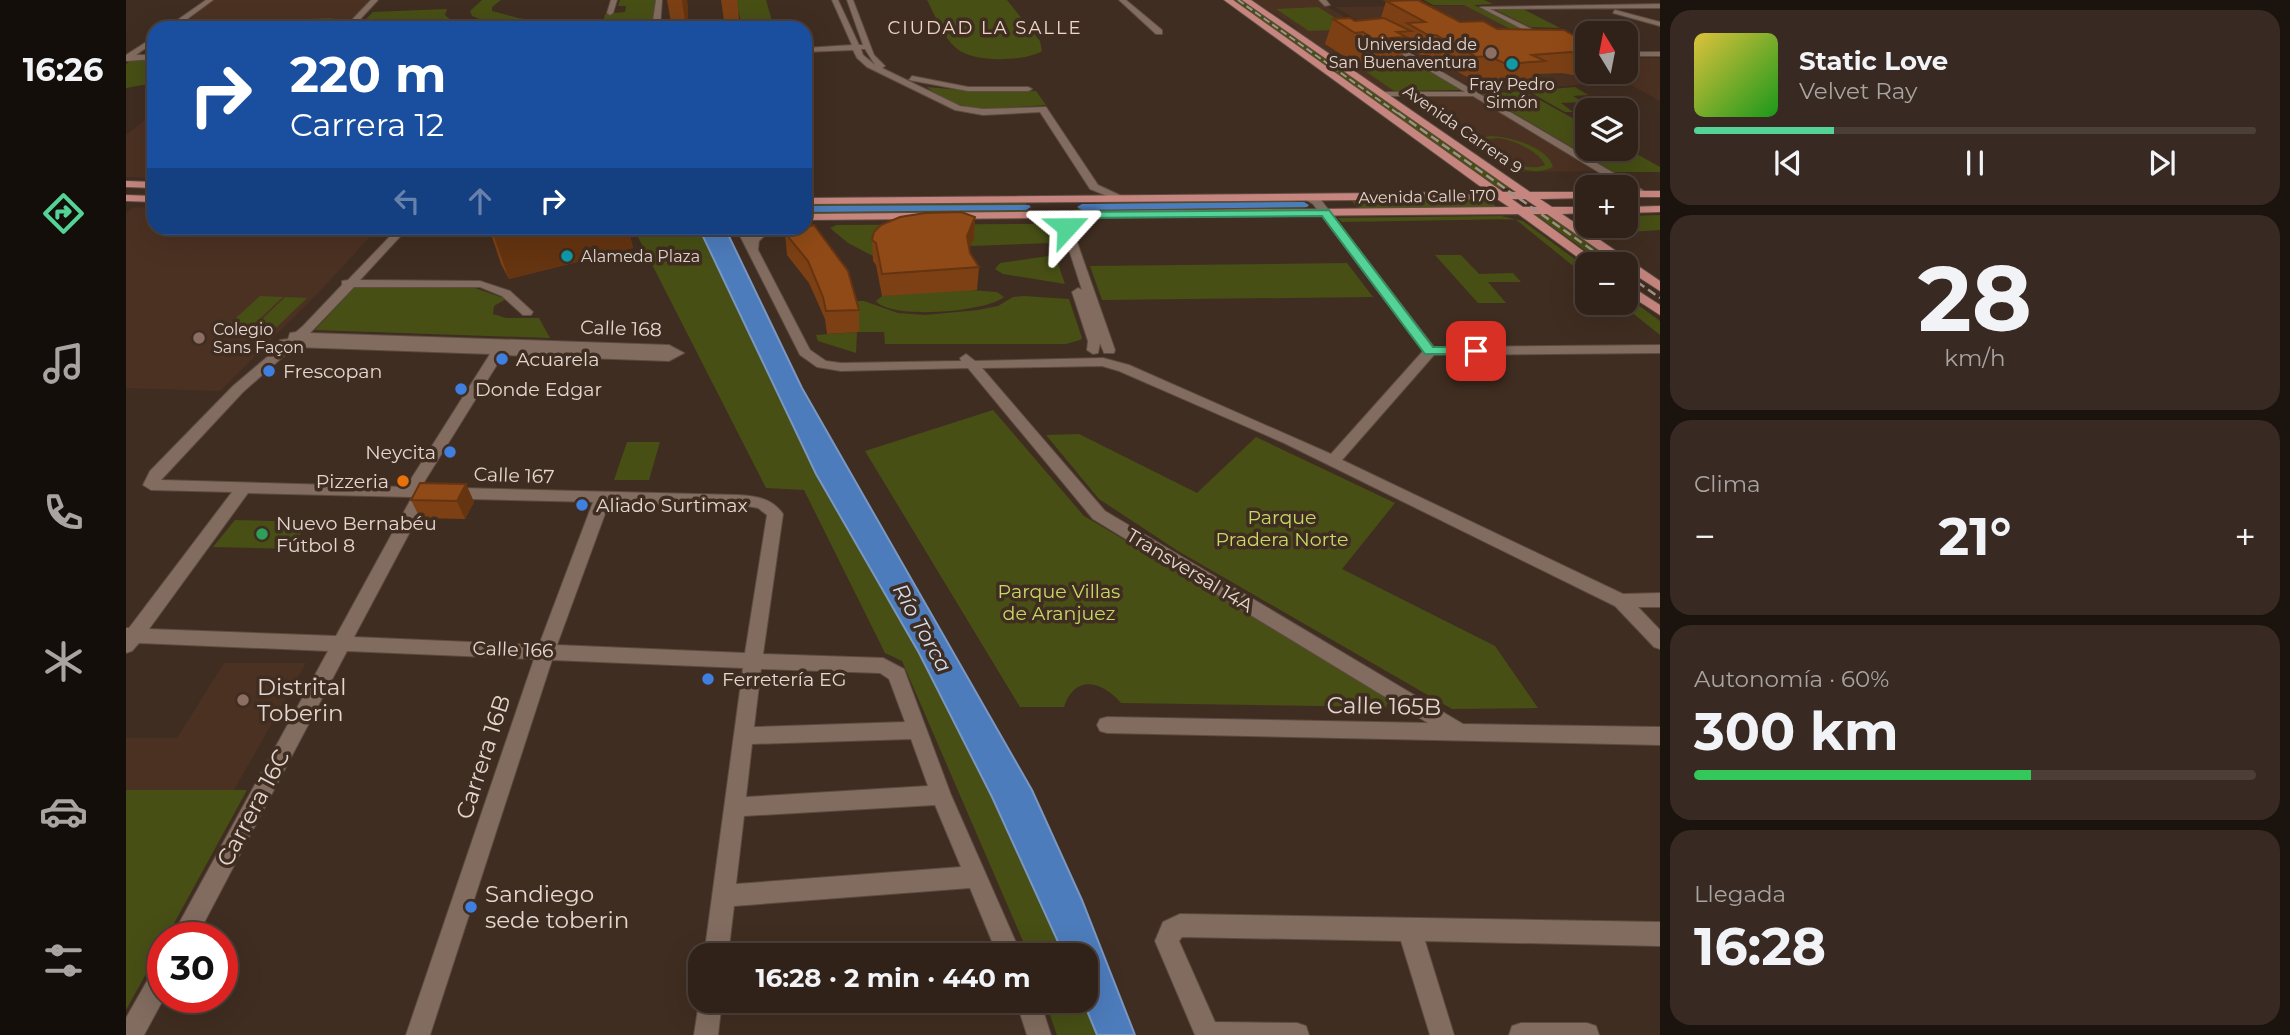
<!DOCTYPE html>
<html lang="es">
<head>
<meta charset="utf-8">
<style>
  body { margin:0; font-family:Montserrat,sans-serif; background:#382a22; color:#f1f3f6; height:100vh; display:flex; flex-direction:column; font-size:26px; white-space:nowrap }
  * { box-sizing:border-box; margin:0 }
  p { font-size:23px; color:#a8a4a2 }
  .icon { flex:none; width:38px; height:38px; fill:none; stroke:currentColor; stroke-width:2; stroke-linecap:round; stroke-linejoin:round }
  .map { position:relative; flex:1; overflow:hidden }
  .side { display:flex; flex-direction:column; gap:10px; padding:10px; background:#1a130e; width:630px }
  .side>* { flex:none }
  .guide { position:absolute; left:21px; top:21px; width:665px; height:214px; border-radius:21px; box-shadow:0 7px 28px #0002,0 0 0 2px #4b3f38; background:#1a4fa0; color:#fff; overflow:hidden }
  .needle { width:46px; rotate:350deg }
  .buttons { position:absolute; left:1449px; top:21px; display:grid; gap:14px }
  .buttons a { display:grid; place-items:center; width:63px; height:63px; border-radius:14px; background:#302219; box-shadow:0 7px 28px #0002,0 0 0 2px #4b3f38; font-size:35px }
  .speed { position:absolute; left:21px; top:922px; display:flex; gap:14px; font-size:35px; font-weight:700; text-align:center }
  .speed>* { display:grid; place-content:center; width:91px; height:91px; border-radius:50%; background:#302219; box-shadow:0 7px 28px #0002,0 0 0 2px #4b3f38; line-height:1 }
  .speed .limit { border:10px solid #d22; background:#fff; color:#111 }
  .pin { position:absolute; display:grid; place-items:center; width:60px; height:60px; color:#fff; margin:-30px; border-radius:14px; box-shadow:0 4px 10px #0006 }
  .me { position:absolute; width:77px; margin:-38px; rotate:66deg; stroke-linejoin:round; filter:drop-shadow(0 0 5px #0008) }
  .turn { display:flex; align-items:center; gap:24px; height:147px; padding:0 28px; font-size:32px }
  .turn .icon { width:91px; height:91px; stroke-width:2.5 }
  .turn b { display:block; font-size:49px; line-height:60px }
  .lanes { display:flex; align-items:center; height:66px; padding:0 28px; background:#0003; justify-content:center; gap:35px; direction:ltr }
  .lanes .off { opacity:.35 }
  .big { font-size:52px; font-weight:700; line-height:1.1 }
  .side .card { flex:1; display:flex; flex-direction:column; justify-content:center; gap:10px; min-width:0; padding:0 24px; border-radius:21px; background:#382a22 }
  .side .dial { align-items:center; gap:0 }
  .dial b { font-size:91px; line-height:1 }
  .song { display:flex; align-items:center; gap:21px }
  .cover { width:84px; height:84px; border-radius:10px; background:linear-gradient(135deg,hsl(50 70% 55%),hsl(120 70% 35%)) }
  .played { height:7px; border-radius:4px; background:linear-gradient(90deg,#54d396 25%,#4b3f38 25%) }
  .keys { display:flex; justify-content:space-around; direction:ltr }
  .heat { display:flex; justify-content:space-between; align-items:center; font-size:38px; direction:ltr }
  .charge { height:10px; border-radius:5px; background:linear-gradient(90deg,#34c759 60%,#4b3f38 0) }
  .trip { position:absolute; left:562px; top:943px; width:410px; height:70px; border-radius:21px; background:#302219; box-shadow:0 7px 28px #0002,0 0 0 2px #4b3f38; font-weight:700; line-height:70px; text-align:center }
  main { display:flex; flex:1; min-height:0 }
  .tabs { display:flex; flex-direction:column; width:126px; justify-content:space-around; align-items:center; background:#130e0a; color:#a8a4a2 }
  .tabs .icon { width:49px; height:49px }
  .tabs .selected { color:#54d396 }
  .tabs b { font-size:32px; color:#f1f3f6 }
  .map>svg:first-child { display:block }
</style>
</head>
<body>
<main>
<nav class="tabs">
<b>16:26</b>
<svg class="icon selected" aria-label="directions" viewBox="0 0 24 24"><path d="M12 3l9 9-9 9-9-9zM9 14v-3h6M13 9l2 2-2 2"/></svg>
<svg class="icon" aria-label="music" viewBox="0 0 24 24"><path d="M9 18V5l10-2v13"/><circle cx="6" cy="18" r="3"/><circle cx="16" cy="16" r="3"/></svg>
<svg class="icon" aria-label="phone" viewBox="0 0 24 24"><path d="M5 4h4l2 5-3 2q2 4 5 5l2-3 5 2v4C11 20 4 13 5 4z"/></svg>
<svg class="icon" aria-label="climate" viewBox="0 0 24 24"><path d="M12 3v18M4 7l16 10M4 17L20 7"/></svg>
<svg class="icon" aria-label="car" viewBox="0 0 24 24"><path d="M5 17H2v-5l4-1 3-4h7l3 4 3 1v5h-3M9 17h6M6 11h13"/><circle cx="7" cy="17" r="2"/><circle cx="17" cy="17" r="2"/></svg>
<svg class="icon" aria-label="filters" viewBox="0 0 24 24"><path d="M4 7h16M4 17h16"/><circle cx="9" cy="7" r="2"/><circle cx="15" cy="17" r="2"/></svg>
</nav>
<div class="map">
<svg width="1534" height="1035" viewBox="0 0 1534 1035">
  <rect width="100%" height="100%" fill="#402d21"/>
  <path fill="#4b3122" d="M88,0H245L220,28H48Z
    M1126,0H1191L1334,90L1258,91L1173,32L1169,26Z
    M1348,5L1461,72H1500V58H1534V101L1497,81L1380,91L1338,83L1209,7Z
    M1278,96H1346L1470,171L1390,172Z
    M28,113V178L0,177V135Z
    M9,207L28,208V228H252L196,289L94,391L0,388V213Z
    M98,663H180L108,790H0V738H51Z"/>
  <path fill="#474f15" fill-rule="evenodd" d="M356,0H375L366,7V11L392,18L463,28C426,28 381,31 346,16L344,11Z
    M494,0H529L527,28H476L479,14L499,12L500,6H492Z
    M609,0H640L648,28H617Z
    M801,0H881L914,41L916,51C898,62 846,63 830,48C817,37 809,15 801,0Z
    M1106,0H1116L1383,188L1371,189Z
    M1298,0H1358L1367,4L1348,5L1432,48L1396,35L1338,5H1307Z
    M1192,7L1227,29L1183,31L1150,9Z
    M321,9L319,15L328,23L346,27L231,28L247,12Z
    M1397,9L1434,28L1404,27L1370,10Z
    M207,18L197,28H141L151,20Z
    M1280,56L1334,90L1268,91L1235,68L1269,63L1262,57Z
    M28,58V65L19,72L28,76V83L0,88V64L6,59Z
    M801,87L857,92L910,91L920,105C880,107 832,117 801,87Z
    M1449,87L1462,95L1447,96L1457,102L1435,103L1447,112H1439L1402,91Z
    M1397,91L1461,126V149L1500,148L1534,167V172H1488L1356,94Z
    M1364,136C1382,136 1422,147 1427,167C1402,180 1373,158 1353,144V139ZM1373,138C1388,140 1414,152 1419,165C1399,174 1373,155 1358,142L1362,139Z
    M1362,197L1371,208L1240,210L1231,207L1226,201Z
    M1100,201H1168L1180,203L1182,207L1174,209L949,214L951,209L966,204Z
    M900,203L902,213L679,215V204Z
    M1419,213L1424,215L1495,264H1478L1409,214Z
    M1534,215V230L1472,234L1449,217H1461V226H1500V216Z
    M1375,216L1397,221L1461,268V277L1389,219L1216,222L1212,218Z
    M911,224L920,227L926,243L844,246L747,256L722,243L704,228L710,225Z
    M415,228H573L690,474L793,653L866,797L938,955H903L776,661L759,653L678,490L640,488L512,237L489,230Z
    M929,255L939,284L877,274L869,269L874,263Z
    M1309,255H1335L1353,274L1387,273L1395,282H1362L1380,303H1352Z
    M1221,263L1247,297L976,300L964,266Z
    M229,287L349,288L380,299L368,306L367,314L380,318H413L424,338L189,330Z
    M844,290L871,292L878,297C860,312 765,320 750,301L756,296L767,294Z
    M134,296L157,297L126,326L102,325Z
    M898,296L943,299L956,338L954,340L940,344H759L758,332H731L730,353L692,341L690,335L733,332L726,301H738L772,313L799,315L852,310L872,306L887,297Z
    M1500,296L1534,321V335L1494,303H1500Z
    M159,297L181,298L151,327L129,326Z
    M867,410L958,516L1257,692L1262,702L1260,707L995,703C976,681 949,674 938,707H894L739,451Z
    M953,434L1071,493L1130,437L1269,503L1216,569L1369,646L1412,708L1326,709L1052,551L973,499L920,435Z
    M501,442H534L523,480H488Z
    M109,520L183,522L164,549L87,547Z
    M0,790H121L40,938H37V943L0,1010Z
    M919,1001H957L971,1035H931Z"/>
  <path fill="#4d7cbc" stroke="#7a97c2" stroke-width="2" d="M573,228H599L676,388L906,790L956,900L1009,1035H971L957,1001H959V956L938,955L866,797L793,653L690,474Z"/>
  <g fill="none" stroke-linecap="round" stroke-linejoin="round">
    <path fill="#4d7cbc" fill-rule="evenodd" d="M1178,202L1183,205L1181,207L956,210L951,207L956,204Z
      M903,205L905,207L900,210L679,212V206Z"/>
    <g stroke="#5b4b41" stroke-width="2">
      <path id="minor" d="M80,0H87L49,28H40Z
        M245,0H252L226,28H218Z
        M485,0H491L487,13L484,15L481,13Z
        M530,0H536L534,28H526Z
        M706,0H712L733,45H737L721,0H727L748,55L759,66L756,68L834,106L857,109L920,107L972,185L1000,198L991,200L964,189L914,112L857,115L829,110L741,67L731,58L727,50L679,52V48L726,45ZM735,49H739L749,65L737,55Z
        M993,0H1000L1036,30V34H1030Z
        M1193,0H1200L1204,5L1199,6Z
        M1534,4V8L1364,9L1420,36L1417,40L1354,7Z
        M1489,10L1534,22V26L1487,13Z
        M28,37V42L10,55H28V59L0,61V55Z
        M1260,39L1520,192L1521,194L1512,196L1347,96H1253L1252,94L1256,92H1339L1257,43Z
        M1500,52H1534V56H1500Z
        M786,76L842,87H902L906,89L902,91H842L783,80Z
        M1179,195H1187L1195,200L1308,347L1534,345V353L1308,355L1216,460L1497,594L1534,593V607H1512L1534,630V649L1528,647L1489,606L1158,443L993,371L976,366L856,368L979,511L1337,724L1534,727V745L981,733L974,731L971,725L974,719L981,717L1302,723L967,519L842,368L715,371L691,367L674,355L610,228H620L625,237L636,228H647L633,241L632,250L684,350L700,361L715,363L835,361L834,358L840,354L849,361L977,358L1003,365L1205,454L1297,351L1187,204L1179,199Z
        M946,212L951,215L945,225L989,350L988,353H978L974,343L972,353L967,354L961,350L962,341L946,292L952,288L956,290L935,225L942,213Z
        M272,228H282L234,280L354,281L384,291L407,312L405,315H397L376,296L354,287H228L184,333L543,345L558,353L543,361L377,355L295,487L612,495C630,496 646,498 657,514L637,654L757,658L778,669L825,795L896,956H872L844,888L608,906L602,956H578L617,668L426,660L304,1035H280L408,659L221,651L70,938H45L202,651L13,643L6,651L0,653V628H3L106,492L25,490L17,485L24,471L107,386L154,346L152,343L154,340L162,339L164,333L170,332L177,326L216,285V281L222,280ZM168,347L364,354L280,487L35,480L117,392ZM122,493L286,497L210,636L23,629ZM302,498L467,502L413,645L228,637ZM483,503L621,506L632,508L641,515L619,653L431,645ZM635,669L754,673L763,679L779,722L628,727ZM785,739L802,786L620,797L626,744ZM809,805L835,867L610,884L618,816Z
        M1054,914L1534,922V946L1299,941L1328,1035H1304L1275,941L1056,937L1053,941L1089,1022L1171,1023L1180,1026L1183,1035H1069L1029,941L1037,922Z
        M37,963L38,998L18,1035H0V1018L29,967Z
        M574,996V1001H596L592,1035H568Z
        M890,1001H914L925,1035H901Z
        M1395,1023H1461L1470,1026L1473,1035H1383L1386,1026Z"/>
    </g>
    <g stroke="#5b4b41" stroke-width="2">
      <path id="major" d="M1098,0H1107L1377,192H1390L1116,0H1125L1404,192H1461V198L1414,199L1426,207H1461V213L1436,214L1534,281V291L1500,269V264H1493L1421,214H1407L1475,264H1461L1392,214L679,220V214L1383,207L1371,199L679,204V198L1362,192ZM1386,199H1399L1411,207H1397Z
        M0,181L28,182V188L0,187Z
        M1500,191H1534V197H1500Z
        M0,195L28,196V202L0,201Z
        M1534,206V212L1500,213V207Z
        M1500,283L1534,305V315L1500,293Z"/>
    </g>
    <use href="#minor" fill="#826c5f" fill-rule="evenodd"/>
    <use href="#major" fill="#c6867f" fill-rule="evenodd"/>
    <path stroke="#a19188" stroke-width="2" stroke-dasharray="7 3.5" stroke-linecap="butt" d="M1112,0L1274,115"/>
    <path stroke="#a19188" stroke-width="2.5" stroke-dasharray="9 4.5" stroke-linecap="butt" d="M1272,113L1486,264
      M1500,274L1534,298"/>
  </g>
  <path fill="#7c4014" d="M541,0H561L562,11L561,28H546Z
    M595,0H611L614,28H599Z
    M1260,1L1334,22L1461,43V72L1459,77L1435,73L1413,74L1409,82L1371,85L1354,77H1341L1302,55H1294L1279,46L1276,56H1273L1271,63L1238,65L1228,58H1221L1199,44L1207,19L1229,21L1255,18Z
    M849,217L848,238L843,249L844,253L853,267L851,290L756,296L750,265L747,261L746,240Z
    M363,228H502L507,248L383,279L375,264Z
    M659,233L733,310V332L701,334L699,319L683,283L661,255Z
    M340,484L348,502L339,519L294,518L285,500Z"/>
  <path fill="#653410" d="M556,0H561L562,11L561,28H560Z
    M849,217L848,238L840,258L841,236Z
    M365,228H502L507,248L383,279Z
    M340,484L348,502L339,519L331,501Z"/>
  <path fill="#904a17" stroke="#653410" stroke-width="2" d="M1292,0L1334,22L1357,21L1371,29L1438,30L1461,43V55L1445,52L1406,55L1419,61L1380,64L1363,56L1350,57L1310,35H1302L1281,23L1299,22L1260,1Z
    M1224,18L1229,21L1258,18L1285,31L1271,32L1280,37L1247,39L1237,32L1229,33L1207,19Z
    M835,212L849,217L841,236L844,253L853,267L756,274L750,243L746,240L748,232L755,225L774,217L799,213Z
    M688,225L722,271L733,310L700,311L697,297L682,261L659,233Z
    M294,483L340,484L331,501L285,500Z"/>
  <path fill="#54d396" stroke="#378962" stroke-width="2" d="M1203,210L1307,347H1350L1354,348V354H1299L1196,216L948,218L946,227L941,230L935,227V221L946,212Z"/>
  <g fill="#8d6e63" stroke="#402d21" stroke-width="2.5">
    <circle cx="1365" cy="53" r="7"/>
    <circle cx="73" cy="338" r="7"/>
    <circle cx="117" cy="700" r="7"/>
  </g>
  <g fill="#0f9aa8" stroke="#402d21" stroke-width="2.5">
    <circle cx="1386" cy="64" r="7"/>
    <circle cx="441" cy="256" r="7"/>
  </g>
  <g fill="#3f7fe0" stroke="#402d21" stroke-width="2.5">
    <circle cx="376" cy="359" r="7"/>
    <circle cx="143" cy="371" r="7"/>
    <circle cx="335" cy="389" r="7"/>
    <circle cx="324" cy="452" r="7"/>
    <circle cx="456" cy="505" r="7"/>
    <circle cx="582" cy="679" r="7"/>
    <circle cx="345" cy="907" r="7"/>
  </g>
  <circle fill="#e8710a" stroke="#402d21" stroke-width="2.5" cx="277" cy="481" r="7"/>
  <circle fill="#2e9e5b" stroke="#402d21" stroke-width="2.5" cx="136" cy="534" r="7"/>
  <g text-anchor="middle" stroke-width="7" stroke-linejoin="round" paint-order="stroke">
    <g font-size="16" fill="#e3d6cf" stroke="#402d21" text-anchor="start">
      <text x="1351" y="50" text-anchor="end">Universidad de<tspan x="1351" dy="18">San Buenaventura</tspan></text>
      <text x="1386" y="90" text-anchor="middle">Fray Pedro<tspan x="1386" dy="18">Simón</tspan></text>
      <text x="455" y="262">Alameda Plaza</text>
      <text x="87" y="335">Colegio<tspan x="87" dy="18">Sans Façon</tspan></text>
    </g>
    <g font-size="16" fill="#e3d6cf" stroke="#402d21">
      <text transform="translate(1337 129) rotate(35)" y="6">Avenida Carrera 9</text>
      <text transform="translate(1301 196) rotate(-1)" y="6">Avenida Calle 170</text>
    </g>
    <g font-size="18" letter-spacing="2" fill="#f0d7c8" stroke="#402d21">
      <text x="859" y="34">CIUDAD LA SALLE</text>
    </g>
    <g font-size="19" fill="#e3d6cf" stroke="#402d21">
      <text transform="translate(495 328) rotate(2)" y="7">Calle 168</text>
      <text transform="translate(388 475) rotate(2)" y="7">Calle 167</text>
      <text transform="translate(1064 570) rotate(31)" y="7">Transversal 14A</text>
      <text transform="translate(387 649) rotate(2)" y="7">Calle 166</text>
    </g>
    <g font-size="19" fill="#e3d6cf" stroke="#402d21" text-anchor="start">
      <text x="390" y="366">Acuarela</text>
      <text x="157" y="378">Frescopan</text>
      <text x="349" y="396">Donde Edgar</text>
      <text x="310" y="459" text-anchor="end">Neycita</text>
      <text x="263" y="488" text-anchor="end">Pizzeria</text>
      <text x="470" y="512">Aliado Surtimax</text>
      <text x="150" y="530">Nuevo Bernabéu<tspan x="150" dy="22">Fútbol 8</tspan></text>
      <text x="596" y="686">Ferretería EG</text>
    </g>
    <g font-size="19" fill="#c7d965" stroke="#402d21">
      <text x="1156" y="524">Parque<tspan x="1156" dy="22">Pradera Norte</tspan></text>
      <text x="933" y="598">Parque Villas<tspan x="933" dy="22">de Aranjuez</tspan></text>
    </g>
    <g font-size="21" font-style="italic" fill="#d1def0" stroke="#402d21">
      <text transform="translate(796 628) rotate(61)" y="7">Río Torca</text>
    </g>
    <g font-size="23" fill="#e3d6cf" stroke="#402d21" text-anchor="start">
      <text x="131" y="695">Distrital<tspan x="131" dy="26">Toberin</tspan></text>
      <text x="359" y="902">Sandiego<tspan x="359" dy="26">sede toberin</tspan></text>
    </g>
    <g font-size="23" fill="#e3d6cf" stroke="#402d21">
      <text transform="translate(1258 706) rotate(1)" y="8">Calle 165B</text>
      <text transform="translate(357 757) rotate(-72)" y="8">Carrera 16B</text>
      <text transform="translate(127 808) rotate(-62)" y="8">Carrera 16C</text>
    </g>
  </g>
</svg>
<div class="buttons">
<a><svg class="needle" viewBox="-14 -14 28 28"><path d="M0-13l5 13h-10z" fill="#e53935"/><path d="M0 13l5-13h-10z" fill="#a8a4a2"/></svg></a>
<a><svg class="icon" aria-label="layers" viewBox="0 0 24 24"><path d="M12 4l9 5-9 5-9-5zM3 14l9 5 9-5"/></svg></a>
<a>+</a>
<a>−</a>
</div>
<div class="speed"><div class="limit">30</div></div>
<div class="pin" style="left:1350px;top:351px;background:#d93025"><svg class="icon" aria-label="arrive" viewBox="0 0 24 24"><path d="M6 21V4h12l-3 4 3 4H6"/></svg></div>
<svg class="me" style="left:941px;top:227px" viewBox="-20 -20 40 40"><path d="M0-17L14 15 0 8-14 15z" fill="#54d396" stroke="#fff" stroke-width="4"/></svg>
<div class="trip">16:28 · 2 min · 440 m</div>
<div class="guide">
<div class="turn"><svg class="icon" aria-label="right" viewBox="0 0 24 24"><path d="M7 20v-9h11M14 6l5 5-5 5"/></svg><div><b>220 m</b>Carrera 12</div></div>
<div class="lanes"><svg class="icon off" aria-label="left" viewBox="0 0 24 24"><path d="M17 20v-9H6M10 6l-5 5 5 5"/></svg><svg class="icon off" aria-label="ahead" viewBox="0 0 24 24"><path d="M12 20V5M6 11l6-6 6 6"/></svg><svg class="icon" aria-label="right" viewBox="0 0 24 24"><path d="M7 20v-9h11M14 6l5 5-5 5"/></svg></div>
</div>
</div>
<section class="side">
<div class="card">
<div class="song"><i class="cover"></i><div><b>Static Love</b><p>Velvet Ray</p></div></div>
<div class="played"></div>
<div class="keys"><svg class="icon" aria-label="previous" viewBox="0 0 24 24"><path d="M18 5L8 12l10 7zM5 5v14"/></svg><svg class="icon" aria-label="pause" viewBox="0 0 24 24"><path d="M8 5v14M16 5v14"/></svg><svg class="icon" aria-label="next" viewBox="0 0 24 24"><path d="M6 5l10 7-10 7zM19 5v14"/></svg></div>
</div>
<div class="card dial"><b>28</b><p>km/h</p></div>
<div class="card"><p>Clima</p>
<div class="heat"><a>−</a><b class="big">21°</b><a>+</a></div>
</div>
<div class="card"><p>Autonomía · 60%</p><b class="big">300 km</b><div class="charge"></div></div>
<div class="card"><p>Llegada</p><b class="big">16:28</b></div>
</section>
</main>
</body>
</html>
